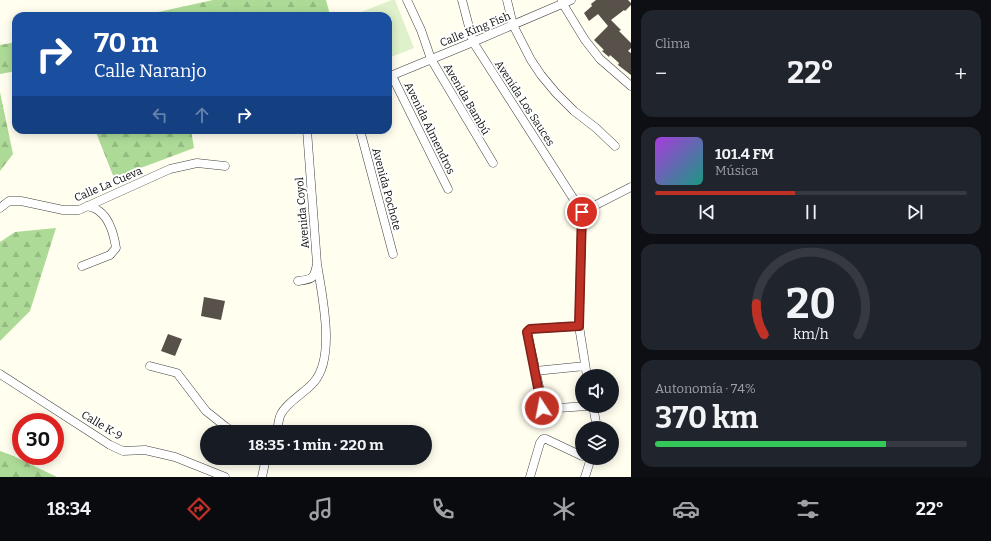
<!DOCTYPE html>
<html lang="es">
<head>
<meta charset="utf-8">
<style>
  body { margin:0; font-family:Bitter,serif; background:#20242c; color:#f1f3f6; height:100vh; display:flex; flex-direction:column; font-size:15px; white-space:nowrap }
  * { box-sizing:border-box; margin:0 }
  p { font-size:13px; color:#9ea1a6 }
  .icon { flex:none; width:22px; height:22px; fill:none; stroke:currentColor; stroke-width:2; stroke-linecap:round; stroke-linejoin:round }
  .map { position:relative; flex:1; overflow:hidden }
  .details { display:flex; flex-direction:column; gap:10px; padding:10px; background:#0d0f14; width:360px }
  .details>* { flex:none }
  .banner { position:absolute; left:12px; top:12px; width:380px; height:122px; border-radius:12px; box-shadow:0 2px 10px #0003; background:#1a4fa0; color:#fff; overflow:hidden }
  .buttons { position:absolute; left:575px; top:369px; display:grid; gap:8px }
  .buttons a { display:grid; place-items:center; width:44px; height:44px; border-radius:50%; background:#171b24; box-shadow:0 2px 10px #0003; font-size:20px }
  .speed { position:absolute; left:12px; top:413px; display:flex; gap:8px; font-size:20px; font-weight:700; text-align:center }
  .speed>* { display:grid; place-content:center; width:52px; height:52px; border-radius:50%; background:#171b24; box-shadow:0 2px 10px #0003; line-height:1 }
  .speed .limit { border:6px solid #d22; background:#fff; color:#111 }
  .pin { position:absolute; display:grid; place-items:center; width:34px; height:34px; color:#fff; margin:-17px; border:2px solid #fff; border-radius:50%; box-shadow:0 1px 4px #0007 }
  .me { position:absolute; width:44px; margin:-22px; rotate:349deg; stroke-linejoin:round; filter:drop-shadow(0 0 3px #0008) }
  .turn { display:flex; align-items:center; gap:14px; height:84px; padding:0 16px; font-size:18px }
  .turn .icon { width:52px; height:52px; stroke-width:2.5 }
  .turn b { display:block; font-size:28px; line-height:34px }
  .lanes { display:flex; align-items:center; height:38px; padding:0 16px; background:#0003; justify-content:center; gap:20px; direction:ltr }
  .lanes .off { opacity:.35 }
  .big { font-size:30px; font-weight:700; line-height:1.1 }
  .details .widget { flex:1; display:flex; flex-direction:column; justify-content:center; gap:6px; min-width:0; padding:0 14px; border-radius:12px; background:#20242c }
  .details .dial { align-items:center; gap:0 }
  .dial svg { height:104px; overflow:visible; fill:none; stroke:#363941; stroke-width:7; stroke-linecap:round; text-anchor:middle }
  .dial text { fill:#f1f3f6; stroke:none }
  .song { display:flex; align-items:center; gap:12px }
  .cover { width:48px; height:48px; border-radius:6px; background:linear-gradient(135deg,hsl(280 70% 55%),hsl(170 70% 35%)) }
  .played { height:4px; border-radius:2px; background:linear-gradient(90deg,#bf3125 45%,#363941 45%) }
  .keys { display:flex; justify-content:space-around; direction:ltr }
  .heat { display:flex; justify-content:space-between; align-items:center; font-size:22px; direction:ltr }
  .charge { height:6px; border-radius:3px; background:linear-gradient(90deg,#34c759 74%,#363941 0) }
  .trip { position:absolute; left:200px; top:425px; width:232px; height:40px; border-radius:20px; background:#171b24; box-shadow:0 2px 10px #0003; font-weight:700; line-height:40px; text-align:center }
  .tab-bar { display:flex; height:64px; justify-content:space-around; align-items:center; background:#090b0e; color:#9ea1a6 }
  .tab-bar .icon { width:28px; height:28px }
  .tab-bar .on { color:#bf3125 }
  .tab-bar b { font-size:18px; color:#f1f3f6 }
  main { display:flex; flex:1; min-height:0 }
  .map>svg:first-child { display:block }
</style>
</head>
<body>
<main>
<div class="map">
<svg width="631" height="477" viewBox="0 0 631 477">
  <defs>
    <pattern id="forest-firs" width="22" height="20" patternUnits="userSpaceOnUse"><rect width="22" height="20" fill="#addb97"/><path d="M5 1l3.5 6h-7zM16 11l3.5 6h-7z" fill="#94bb81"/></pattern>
  </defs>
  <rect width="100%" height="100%" fill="#fffeef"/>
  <path fill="url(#forest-firs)" d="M213,0H326L330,15L140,16Z
    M16,42V71L0,74V45Z
    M0,92L13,154L0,171Z
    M95,130H191L194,148L114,178Z
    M56,228L30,311L0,341V242L15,232Z
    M0,451L11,455L57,477H0Z"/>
  <path fill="#def1ca" d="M392,0H395L414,48L388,58V16H351Z"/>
  <path fill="#57514a" d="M596,0H628L631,3V5L625,11L624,10L611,20L621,30L619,31L631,43V48L628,51L631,53V75L618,65L619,63L610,55L609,57L602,51L604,50L594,40L608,26L598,14L589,21L584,13L592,6L591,4Z
    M204,297L225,301L221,320L201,316Z
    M168,334L182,339L175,356L161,351Z"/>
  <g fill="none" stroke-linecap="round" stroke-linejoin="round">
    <g stroke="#414141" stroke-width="9">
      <path id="minor" d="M407,0L421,30L431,59L493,163
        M462,0L473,42L582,212
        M507,0L513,25L531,60L541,75L556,93L574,111L596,128L615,146
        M562,0L563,4L585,40L600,59L631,86
        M392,76L448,189
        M388,77L473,42L571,0
        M360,130L393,254
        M0,208L9,201H21L63,210H79L170,169L197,163L225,166
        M582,212L579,326L587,376
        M582,212L631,187
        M82,266L110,255L116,248C114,235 110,219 99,211C96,208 91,207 87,206
        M298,281C313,279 314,279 317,264L307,130
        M579,326L530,329L527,332L544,409L587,406
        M150,366L177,373L206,411L226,427L234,432
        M535,371L585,366
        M0,374L110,445L123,451L145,450L175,457L225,477
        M593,406L597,428
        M276,432C279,426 278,419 281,414C287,402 306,392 314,382C336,357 322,295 317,264
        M262,477L266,458
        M530,477L540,443L543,439H546L582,456
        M585,477L591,458"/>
    </g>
    <use href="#minor" stroke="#fff" stroke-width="8"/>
  </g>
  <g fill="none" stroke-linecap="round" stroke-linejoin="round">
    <g stroke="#7c2018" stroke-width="10">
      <path id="route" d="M542,408L527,332L530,329L579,326L582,212"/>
    </g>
    <use href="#route" stroke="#bf3125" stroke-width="7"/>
  </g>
  <g text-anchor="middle" stroke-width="4" stroke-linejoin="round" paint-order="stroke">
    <g font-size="11" fill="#0e0e0e" stroke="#fff">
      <text transform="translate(475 29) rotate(-22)" y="4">Calle King Fish</text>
      <text transform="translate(467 99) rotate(60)" y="4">Avenida Bambú</text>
      <text transform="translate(525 103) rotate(57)" y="4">Avenida Los Sauces</text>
      <text transform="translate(430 128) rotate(64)" y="4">Avenida Almendros</text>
      <text transform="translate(108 184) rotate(-23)" y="4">Calle La Cueva</text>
      <text transform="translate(387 189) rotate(75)" y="4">Avenida Pochote</text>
      <text transform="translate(302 213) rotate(-95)" y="4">Avenida Coyol</text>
      <text transform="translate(102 425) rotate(31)" y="4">Calle K-9</text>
    </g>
  </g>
</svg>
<div class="buttons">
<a><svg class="icon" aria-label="sound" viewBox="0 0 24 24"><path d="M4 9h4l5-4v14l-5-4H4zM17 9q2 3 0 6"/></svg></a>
<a><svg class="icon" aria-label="layers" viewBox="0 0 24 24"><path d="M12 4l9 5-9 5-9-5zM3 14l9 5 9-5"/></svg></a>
</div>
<div class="speed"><div class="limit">30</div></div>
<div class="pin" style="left:582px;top:212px;background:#d93025"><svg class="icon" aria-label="arrive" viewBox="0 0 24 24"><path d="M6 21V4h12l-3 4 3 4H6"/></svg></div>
<svg class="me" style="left:542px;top:408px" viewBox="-20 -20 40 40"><circle r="17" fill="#bf3125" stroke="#fff" stroke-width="3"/><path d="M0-11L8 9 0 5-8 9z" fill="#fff"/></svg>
<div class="trip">18:35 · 1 min · 220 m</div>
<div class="banner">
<div class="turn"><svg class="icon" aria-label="right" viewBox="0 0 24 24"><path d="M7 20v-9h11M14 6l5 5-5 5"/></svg><div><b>70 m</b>Calle Naranjo</div></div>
<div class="lanes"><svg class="icon off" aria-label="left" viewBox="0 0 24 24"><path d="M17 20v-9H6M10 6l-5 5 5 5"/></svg><svg class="icon off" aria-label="ahead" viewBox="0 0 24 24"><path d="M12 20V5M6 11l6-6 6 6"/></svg><svg class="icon" aria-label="right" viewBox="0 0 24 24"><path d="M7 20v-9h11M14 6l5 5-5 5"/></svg></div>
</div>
</div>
<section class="details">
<div class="widget"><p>Clima</p>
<div class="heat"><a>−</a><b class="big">22°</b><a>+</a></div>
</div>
<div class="widget">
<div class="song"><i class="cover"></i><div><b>101.4 FM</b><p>Música</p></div></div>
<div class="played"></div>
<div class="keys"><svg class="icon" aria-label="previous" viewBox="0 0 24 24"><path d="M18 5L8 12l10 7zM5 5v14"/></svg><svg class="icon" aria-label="pause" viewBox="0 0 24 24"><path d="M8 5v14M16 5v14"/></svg><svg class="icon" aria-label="next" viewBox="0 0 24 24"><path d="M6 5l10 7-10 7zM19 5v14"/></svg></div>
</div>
<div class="widget dial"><svg viewBox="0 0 100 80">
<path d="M14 69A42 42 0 1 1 86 69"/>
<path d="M14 69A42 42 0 0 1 8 45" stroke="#bf3125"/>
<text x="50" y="56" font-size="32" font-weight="700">20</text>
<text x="50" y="72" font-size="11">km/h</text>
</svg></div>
<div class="widget"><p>Autonomía · 74%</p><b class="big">370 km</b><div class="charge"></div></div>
</section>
</main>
<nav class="tab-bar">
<b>18:34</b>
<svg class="icon on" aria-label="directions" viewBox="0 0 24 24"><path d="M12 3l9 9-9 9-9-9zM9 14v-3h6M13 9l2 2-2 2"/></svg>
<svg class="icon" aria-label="music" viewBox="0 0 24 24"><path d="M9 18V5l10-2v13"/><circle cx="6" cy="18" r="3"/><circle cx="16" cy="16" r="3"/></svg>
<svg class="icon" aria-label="phone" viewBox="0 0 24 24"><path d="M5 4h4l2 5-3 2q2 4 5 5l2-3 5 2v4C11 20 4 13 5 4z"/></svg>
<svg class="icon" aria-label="climate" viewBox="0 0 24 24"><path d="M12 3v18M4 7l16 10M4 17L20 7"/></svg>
<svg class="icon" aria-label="car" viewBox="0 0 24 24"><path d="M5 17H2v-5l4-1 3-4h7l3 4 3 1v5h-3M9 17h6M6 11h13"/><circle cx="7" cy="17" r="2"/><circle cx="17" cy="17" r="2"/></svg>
<svg class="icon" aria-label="filters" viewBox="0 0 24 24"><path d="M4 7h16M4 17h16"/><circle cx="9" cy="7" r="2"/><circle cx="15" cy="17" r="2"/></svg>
<b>22°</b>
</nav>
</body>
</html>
